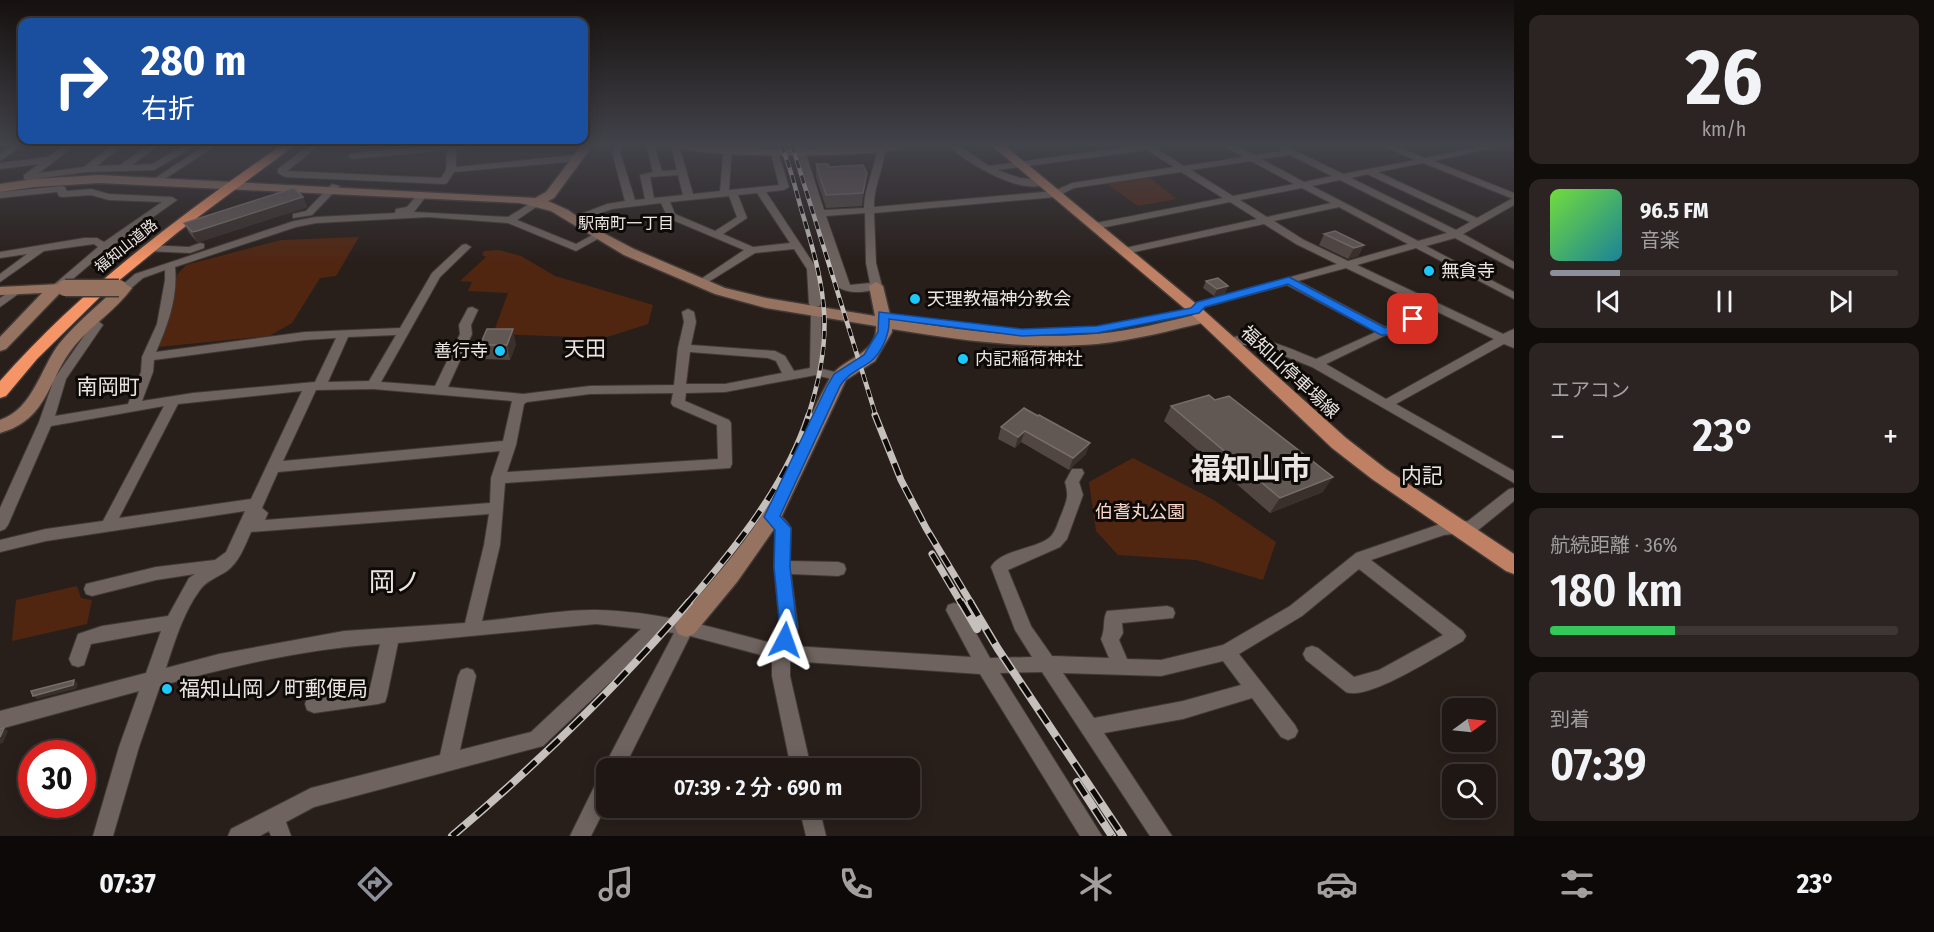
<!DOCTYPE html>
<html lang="ja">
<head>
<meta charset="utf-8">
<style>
  body { margin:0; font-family:"Fira Sans Condensed","Noto Sans JP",sans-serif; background:#2b2422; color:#f1f3f6; height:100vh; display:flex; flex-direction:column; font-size:22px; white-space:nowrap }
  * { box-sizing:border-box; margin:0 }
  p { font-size:20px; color:#a19fa0 }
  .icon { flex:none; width:33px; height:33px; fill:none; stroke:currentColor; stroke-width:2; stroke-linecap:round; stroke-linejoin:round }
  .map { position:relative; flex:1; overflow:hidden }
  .details { display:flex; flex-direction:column; gap:15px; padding:15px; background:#100d0b; width:420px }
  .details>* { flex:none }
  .banner { position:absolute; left:18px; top:18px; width:570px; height:126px; border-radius:12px; box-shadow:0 3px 15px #0003,0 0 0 2px #3c3634; background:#1a4fa0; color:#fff; overflow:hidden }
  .needle { width:39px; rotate:75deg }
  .buttons { position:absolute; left:1442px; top:698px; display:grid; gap:12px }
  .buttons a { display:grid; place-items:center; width:54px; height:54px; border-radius:12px; background:#1e1714; box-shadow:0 3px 15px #0003,0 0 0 2px #3c3634; font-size:30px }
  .speed { position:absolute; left:18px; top:740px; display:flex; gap:12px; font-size:30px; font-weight:700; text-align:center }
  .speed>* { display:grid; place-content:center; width:78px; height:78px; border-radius:50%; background:#1e1714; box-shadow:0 3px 15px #0003,0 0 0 2px #3c3634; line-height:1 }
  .speed .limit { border:9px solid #d22; background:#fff; color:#111 }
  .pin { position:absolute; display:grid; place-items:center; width:51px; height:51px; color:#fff; margin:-26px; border-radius:12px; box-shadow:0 3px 9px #0006 }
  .me { position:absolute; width:66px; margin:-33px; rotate:4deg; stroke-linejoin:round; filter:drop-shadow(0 0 4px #0008) }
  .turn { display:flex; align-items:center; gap:21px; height:126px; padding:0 24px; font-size:27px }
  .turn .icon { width:78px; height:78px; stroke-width:2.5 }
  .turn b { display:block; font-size:42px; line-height:51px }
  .big { font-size:45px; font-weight:600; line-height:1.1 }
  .details .widget { flex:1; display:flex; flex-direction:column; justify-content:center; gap:9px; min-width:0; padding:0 21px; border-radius:12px; background:#2b2422 }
  .details .dial { align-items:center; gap:0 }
  .dial b { font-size:78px; line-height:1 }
  .song { display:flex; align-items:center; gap:18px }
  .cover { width:72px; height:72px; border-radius:9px; background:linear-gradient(135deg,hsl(100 70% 55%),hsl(190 70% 35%)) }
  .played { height:6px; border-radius:3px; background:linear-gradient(90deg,#8c9099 20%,#3c3634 20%) }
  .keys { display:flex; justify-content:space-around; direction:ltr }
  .heat { display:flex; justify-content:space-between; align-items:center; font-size:33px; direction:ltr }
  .charge { height:9px; border-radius:4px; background:linear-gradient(90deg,#34c759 36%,#3c3634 0) }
  .trip { position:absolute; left:596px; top:758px; width:324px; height:60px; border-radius:12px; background:#1e1714; box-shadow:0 3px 15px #0003,0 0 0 2px #3c3634; font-weight:600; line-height:60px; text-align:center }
  .dock { display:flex; height:96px; justify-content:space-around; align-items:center; background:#0c0908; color:#a19fa0 }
  .dock .icon { width:42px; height:42px }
  .dock .current { color:#8c9099 }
  .dock b { font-size:27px; color:#f1f3f6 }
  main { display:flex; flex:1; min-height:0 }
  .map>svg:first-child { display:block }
</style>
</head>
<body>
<main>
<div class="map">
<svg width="1514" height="836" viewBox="0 0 1514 836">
  <rect width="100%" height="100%" fill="#281f1b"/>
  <path fill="#512611" d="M1150,178L1177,199L1138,206L1107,184Z
    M359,237L336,276L320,278L292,323L269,336L158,347L169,319L177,275L186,265L281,240Z
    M499,250L521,256L555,276L653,305L648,324L604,338L493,334L508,293L468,291L472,282L460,281L486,257L482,255L484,251Z
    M1133,458L1212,499L1276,542L1263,580L1196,560L1118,555L1096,531L1089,482Z
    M77,586L81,598L92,600L87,624L12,641L16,600Z"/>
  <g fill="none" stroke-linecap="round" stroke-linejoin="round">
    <g stroke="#413936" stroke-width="2">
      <path id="street" d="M12,145H22L0,161V154Z
        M65,145H75L39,173L84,167L113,145H123L97,166L120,165L149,145H159L132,165L152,164L185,145H196L154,170L87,172L27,180L24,179V175L39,164L0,169V163L48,157Z
        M206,145H217L160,182L152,180Z
        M310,145H320L287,171L441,178L446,170L447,150L352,159L348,156L352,153L444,145H484L456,150V167L577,155L581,158L577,161L454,172L447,183L444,184L285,177L278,173V169Z
        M616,145H625L620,152L635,200L645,199L640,175L653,172L646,145H654L662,171L677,170L671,145H679L693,194L720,191L724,145H732L729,190L779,185L771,154L778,152L789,187L784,190L766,192L817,269L821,304L819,306H811L809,304L807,269L794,249L755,253L702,286L696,283L698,281L744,250L668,218L661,203L612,209L587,218H581V214L607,204L625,201L612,152ZM678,175L683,195L654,198L650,177ZM757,193L790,243L753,247L723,234L747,218L738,195ZM729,196L737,217L715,231L675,214L670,202Z
        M795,145H803L824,210L864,208C864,188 875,169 877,149L881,146L885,149C884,169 873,187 874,207L1054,191L1072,183L1174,167L1147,150L997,170L1020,178L1042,180L1047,183C1025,198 964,162 948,145H958L989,166L1141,145H1168L1157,149L1184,166L1243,157L1224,145H1235L1254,155L1282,151L1279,148L1283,145L1343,174L1415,160L1381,145H1394L1425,158L1487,145H1506L1434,161L1514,193V205L1463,234L1514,262V269L1455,238L1426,246L1514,292V299L1416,248L1357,265L1503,334L1514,329V348L1504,344L1396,404L1514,471V483L1312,367L1257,345H1225L1223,342C1242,325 1295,351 1316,359L1376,332L1287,285L1202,308L1199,312H1191L1189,310L1194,304L1337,264L1296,244L1264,224L1125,254L1120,251L1125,248L1257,219L1230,202L1096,229L1091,226L1096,223L1223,198L1181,172L1074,188L1056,197L874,213L876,263L882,286C872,293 847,295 837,286ZM1290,155L1332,176L1304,182L1261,159ZM1251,161L1294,184L1233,196L1191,170ZM1423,163L1511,198H1513L1477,218L1378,172ZM1368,174L1369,175L1470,222L1456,230L1351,178ZM1340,180L1447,233L1418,241L1312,186ZM1302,188L1331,203L1267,217L1240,200ZM1339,207L1408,244L1348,261L1304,240L1274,221ZM865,213L866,263L870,283L850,285L826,216ZM1346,268L1494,339L1386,399L1326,364L1419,319L1413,315L1409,317L1385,327L1298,281Z
        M332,184L340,186L312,215L293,218V214L306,211Z
        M62,186L65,187L67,191L91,189L109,194L172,197L177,200L108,249L60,290H52L50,288L98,247L94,244L44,251L0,282V274L27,254L0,258V252L84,238H97L104,242L162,202L109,200L91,195L62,197L59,196L57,192L0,198V192Z
        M422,192L427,195L414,212L508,217L539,198L544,201L542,203L517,220L576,244L594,234H602L603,236L576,251L508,223L428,217L316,223L296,227L175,267C178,297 168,325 156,352L305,332L400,328L432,273L462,245L466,244L471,247L440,277L381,382L435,386L460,334L459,325L468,308L472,307L478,310L471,325L472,334L448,387L523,394L590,386L674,385L678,348L684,322L682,312L688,309L694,312L696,322L691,345L775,351L785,356L794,371L810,368L811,311L813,309H821L822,369L844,374L845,377L839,381L816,375L725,392L686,393L685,401L729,420L731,423L732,464L730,468L505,483L500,545L482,621C518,618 562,609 596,610C657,611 716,628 775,644L780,628L774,567L775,530L764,517L767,513C777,510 786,519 791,528L790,561L838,562L844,564L846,569L844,574L838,576L791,574L798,628L792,646L971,657L946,610L948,605L954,603L960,605L990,658L1032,657L1015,630L991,567C1000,550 1035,549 1049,538C1056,533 1058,521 1062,513C1067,499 1069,497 1065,482L1072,469H1082L1084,473L1079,482L1083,495L1067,539L1060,547L1008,570L1031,626L1052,656L1109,658L1101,639C1106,628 1102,620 1107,611L1167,606L1173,608L1175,613L1173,618L1122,623L1123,633L1119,640L1127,659L1161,660L1223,645L1290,606L1356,553L1443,523L1468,521L1509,489L1514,488V501L1477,531L1444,535L1371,560L1463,631L1466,636L1463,641C1440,654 1369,701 1346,692L1306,660L1303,654L1306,648L1312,646L1318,648L1354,677L1379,670L1443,635L1359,569L1302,616L1239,654L1295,725L1298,731L1295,737L1288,740L1281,737L1252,698L1183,719L1104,733L1172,836H1150L1042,672L1000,673L1102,836H1080L980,674L790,661V676L811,768H791L772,676V658L690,636L624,768H606V772L604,768L607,761L674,633L660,631L645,649L543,746L314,807L286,822L291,836H271L269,831L260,836H228L231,829L311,788L440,755L458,676L461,670L467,668L473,670L476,676L460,750L531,732L641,629L596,624L398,643L387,696L385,702L378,704L314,713L307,710L305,704L307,698L314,695L370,688L380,644C305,649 232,666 160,686L139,747L113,836H93L119,747L139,691L0,729V711L146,673L161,631L91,644L84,665L78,667L72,665L69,659L78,634L102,626L168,616L189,578L195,574L156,580L92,596L86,594L84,589L86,584L156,567L215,560L226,552L245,511L46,541L0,552V540L46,529L103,521L164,406L51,426L8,525L5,529L0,531V508L39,422L54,379L91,326L86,321L88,319H96L103,325L66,379L55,416L128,404L141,372L142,357L157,324L165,280V270L143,278L129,290H121V286L135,274L294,221L316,217L395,213L396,209L407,207L419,193ZM396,335L369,381L328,382L348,337ZM336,338L315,382L193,393L142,401L153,372L154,360L305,340ZM690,352L768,358L776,361L782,373L725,384H686ZM373,389L512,401L503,441L283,461L316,390ZM302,391L251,499L119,518L178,404ZM673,393L671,403L673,406L717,425L718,459L507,472L516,445L524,404L527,402L590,394ZM500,451L491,478L490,503L265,520L268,513L262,508L278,472ZM489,514L484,545L465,623L344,631L219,654L166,668C175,641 183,613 200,590C206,581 218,577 227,571C239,562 245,546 251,532ZM1223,661L1241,685L1183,701L1094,718L1063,673L1161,676Z
        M200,243L204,244V248L190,253L146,251L141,248L146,245L189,247Z
        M17,287L23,290L21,292L0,307V298Z
        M606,774V806L591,836H570L599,777Z
        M799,807H819L826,836H806Z"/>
    </g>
    <g stroke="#413936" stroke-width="3">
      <path id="secondary" d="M582,145H593L554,198L548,201L568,210L594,228L634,249L725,288L766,298L875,316L869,286L876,282L883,286L891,319C958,330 1028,340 1096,334C1133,331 1168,321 1204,313L1212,318L1210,321C1173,330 1135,340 1097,344C1029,350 959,340 892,329V332L875,361L846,380L779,522L737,582L694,634L686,637L678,634L675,627L678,620C707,586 739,552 763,513C789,472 806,421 830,378C841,358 878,355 876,326L766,308L715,294L624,255L551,211L520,203L99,183L34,187L0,192V184L34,179L99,175L535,198L546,192Z
        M672,145L791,149L910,145C891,159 690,159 672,145Z
        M61,284L66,285L68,288L66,291L60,293L6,349L0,351V337L42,293L0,295V287Z
        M125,284L132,288C117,309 93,324 76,344C47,378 50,419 0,433V420C33,409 40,369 59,344C75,324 95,308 113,291L112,288L114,285Z"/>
    </g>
    <g stroke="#413936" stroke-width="3">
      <path id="primary" d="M991,145H1004L1200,307L1346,438L1386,469L1514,554V574L1506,571L1372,479L1332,448L1190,313Z"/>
    </g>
    <g stroke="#413936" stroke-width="3">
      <path id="highway" d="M282,145H295L178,232L105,292L37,359L6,396L0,398V381C82,288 180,215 282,145Z"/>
    </g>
    <use href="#street" fill="#6e635e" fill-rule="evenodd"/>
    <use href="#secondary" fill="#967261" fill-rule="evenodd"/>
    <use href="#primary" fill="#bf8063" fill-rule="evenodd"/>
    <use href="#highway" fill="#f59467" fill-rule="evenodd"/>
    <g stroke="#c6c0bd" stroke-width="4.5">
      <path id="rail-far2" d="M781,145C791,167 796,192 803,215C827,295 834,335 808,416
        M792,145L876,416"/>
    </g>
    <g stroke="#c6c0bd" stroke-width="7">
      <path id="rail-far1" d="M875,415L901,480L926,528L971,603
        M932,554L961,603
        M688,603C736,547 786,486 809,415"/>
    </g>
    <g stroke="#c6c0bd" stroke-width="8">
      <path id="rail" d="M961,602L977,629
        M970,602L998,649L1123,836
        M1077,782L1112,836
        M452,836C537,764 617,687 689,602"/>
    </g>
    <use href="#rail-far2" stroke="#0e0a08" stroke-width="3" stroke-dasharray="8" stroke-linecap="butt"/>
    <use href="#rail-far1" stroke="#0e0a08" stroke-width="4.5" stroke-dasharray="13" stroke-linecap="butt"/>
    <use href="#rail" stroke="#0e0a08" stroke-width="5" stroke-dasharray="16" stroke-linecap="butt"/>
    <g stroke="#413936" stroke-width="19" stroke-linecap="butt">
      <path id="secondary-bridge" d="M65,288H119"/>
    </g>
    <use href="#secondary-bridge" stroke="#967261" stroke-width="16"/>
  </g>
  <path fill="#514642" d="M1008,145H1033L1032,151L1017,153Z
    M816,164L829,167L865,185L862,206L826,208L816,177Z
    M303,197L307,207L202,241L197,242L189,233L184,223Z
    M1324,234L1364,245L1358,256L1348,259L1319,245Z
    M1206,281L1228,286L1225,293L1214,296L1203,288Z
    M516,344L510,360L484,359L480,345Z
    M1171,406L1323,492L1270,513L1164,421Z
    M1024,408L1086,454L1069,470L1021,442L1015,448L998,439L1001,427Z"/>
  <path fill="#392f2b" d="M1019,145H1033L1032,151L1017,153Z
    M867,173L865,185L862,206L863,193Z
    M303,197L307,207L202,241L197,242L192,232Z
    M1364,245L1358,256L1348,259L1354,248Z
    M1228,286L1225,293L1214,296L1217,289Z
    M513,329L516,344L510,360L507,345Z
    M1025,431L1021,442L1015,448L1018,437Z
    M1090,443L1086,454L1069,470L1073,458Z
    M1333,477L1323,492L1270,513L1280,498Z
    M74,680L78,684L76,689L37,699L33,696Z
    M4,728L8,731L3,743L0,744V737Z"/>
  <path fill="#615753" stroke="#776d6a" stroke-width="1.5" d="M816,164H828L829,167L863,165L867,173L863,193L826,195Z
    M294,188L303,197L197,231L192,232L184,223Z
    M1335,231L1364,245L1354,248L1324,234Z
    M1218,278L1228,286L1217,289L1206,281Z
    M487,329H513L507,345H480Z
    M1209,395L1215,400L1229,396L1333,477L1280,498L1171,406Z
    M1024,408L1038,416L1039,415L1090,443L1073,458L1025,431L1018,437L1001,427Z
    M74,680L73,685L33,696L31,691Z
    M4,728L0,737V729Z"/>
  <linearGradient id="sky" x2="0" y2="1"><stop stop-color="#16110f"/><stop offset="0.55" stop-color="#42424a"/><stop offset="1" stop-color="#42424a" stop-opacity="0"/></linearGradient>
  <rect width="1514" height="263" fill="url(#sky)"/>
  <path fill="#1a73e8" stroke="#114b97" stroke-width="1.5" d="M1289,277L1385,328L1409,317H1417L1419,319L1389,335H1381L1288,284L1205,307L1199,313L1097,333L1022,336L889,319C890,333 882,353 870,362C860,369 847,374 840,386L780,516L791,528L790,567L797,628L791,646L785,648L779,646L776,640L780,628L774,567L775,530L764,517L827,386L834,374L864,355L878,332L879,312L1022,329L1097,326L1191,308L1197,302Z"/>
  <g fill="#1cc9fc" stroke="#0e0a08" stroke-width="2">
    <circle cx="1429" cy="271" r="6"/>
    <circle cx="915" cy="299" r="6"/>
    <circle cx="500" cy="351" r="6"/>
    <circle cx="963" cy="359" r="6"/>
    <circle cx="167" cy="689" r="6"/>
  </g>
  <g text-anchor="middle" stroke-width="6" stroke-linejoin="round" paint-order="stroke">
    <g font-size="15" fill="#ebe5e2" stroke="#0e0a08">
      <text transform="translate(126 246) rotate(-39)" y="5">福知山道路</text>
    </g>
    <g font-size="16" fill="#ebe5e2" stroke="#0e0a08">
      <text x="626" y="229">駅南町一丁目</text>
    </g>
    <g font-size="18" fill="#ebe5e2" stroke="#0e0a08" text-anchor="start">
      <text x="1441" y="277">無貪寺</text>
      <text x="927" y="305">天理教福神分教会</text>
      <text x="488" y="357" text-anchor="end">善行寺</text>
      <text x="975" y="365">内記稲荷神社</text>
    </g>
    <g font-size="18" fill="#ebe5e2" stroke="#0e0a08">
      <text transform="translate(1290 372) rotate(43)" y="6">福知山停車場線</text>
    </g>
    <g font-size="18" fill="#fbd8c9" stroke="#0e0a08">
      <text x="1140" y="518">伯耆丸公園</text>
    </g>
    <g font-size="21" fill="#ebe5e2" stroke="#0e0a08">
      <text x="585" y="356">天田</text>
      <text x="108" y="394">南岡町</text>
      <text x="1422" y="483">内記</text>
    </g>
    <g font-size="21" fill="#ebe5e2" stroke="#0e0a08" text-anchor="start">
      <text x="179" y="696">福知山岡ノ町郵便局</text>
    </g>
    <g font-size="26" fill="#ebe5e2" stroke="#0e0a08">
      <text x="395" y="591">岡ノ</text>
    </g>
    <g font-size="30" font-weight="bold" fill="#ebe5e2" stroke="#0e0a08">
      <text x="1251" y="479">福知山市</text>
    </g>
  </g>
</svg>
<div class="buttons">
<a><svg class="needle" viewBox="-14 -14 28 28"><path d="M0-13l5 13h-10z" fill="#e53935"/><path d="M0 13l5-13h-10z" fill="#a19fa0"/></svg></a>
<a><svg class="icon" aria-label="search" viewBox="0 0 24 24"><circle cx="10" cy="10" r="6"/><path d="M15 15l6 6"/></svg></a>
</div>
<div class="speed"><div class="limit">30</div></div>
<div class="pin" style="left:1413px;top:319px;background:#d93025"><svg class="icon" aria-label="arrive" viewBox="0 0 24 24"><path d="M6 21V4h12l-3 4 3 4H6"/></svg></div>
<svg class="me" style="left:785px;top:640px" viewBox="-20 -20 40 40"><path d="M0-17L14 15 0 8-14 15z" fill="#1a73e8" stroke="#fff" stroke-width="4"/></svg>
<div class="trip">07:39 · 2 分 · 690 m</div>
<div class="banner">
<div class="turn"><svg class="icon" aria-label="right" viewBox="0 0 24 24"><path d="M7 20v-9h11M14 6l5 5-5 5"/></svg><div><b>280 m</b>右折</div></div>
</div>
</div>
<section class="details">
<div class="widget dial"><b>26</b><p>km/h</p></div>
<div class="widget">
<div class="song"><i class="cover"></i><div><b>96.5 FM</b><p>音楽</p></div></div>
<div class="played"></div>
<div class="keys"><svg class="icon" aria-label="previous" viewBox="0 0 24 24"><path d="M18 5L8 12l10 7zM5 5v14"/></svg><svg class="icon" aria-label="pause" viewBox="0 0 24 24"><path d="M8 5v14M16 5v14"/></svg><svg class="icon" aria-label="next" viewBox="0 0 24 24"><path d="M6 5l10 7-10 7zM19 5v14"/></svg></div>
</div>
<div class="widget"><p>エアコン</p>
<div class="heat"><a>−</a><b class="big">23°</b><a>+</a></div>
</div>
<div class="widget"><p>航続距離 · 36%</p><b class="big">180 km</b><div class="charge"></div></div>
<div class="widget"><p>到着</p><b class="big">07:39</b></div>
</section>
</main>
<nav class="dock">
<b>07:37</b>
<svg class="icon current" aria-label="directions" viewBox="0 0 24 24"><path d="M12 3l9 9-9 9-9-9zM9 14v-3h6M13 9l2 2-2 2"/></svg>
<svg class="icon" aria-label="music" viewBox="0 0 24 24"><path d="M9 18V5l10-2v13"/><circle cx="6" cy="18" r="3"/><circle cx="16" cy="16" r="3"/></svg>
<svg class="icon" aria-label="phone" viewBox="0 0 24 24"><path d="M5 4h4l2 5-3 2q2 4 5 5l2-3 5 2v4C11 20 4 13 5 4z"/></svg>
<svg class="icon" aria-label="climate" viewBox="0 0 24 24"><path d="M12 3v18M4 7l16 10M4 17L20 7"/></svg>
<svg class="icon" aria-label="car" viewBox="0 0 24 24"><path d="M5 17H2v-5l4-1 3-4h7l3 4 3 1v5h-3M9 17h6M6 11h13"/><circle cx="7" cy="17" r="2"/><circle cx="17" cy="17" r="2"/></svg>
<svg class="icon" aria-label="filters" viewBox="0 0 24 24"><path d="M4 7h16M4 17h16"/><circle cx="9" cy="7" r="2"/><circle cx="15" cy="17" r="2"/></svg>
<b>23°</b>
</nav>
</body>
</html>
